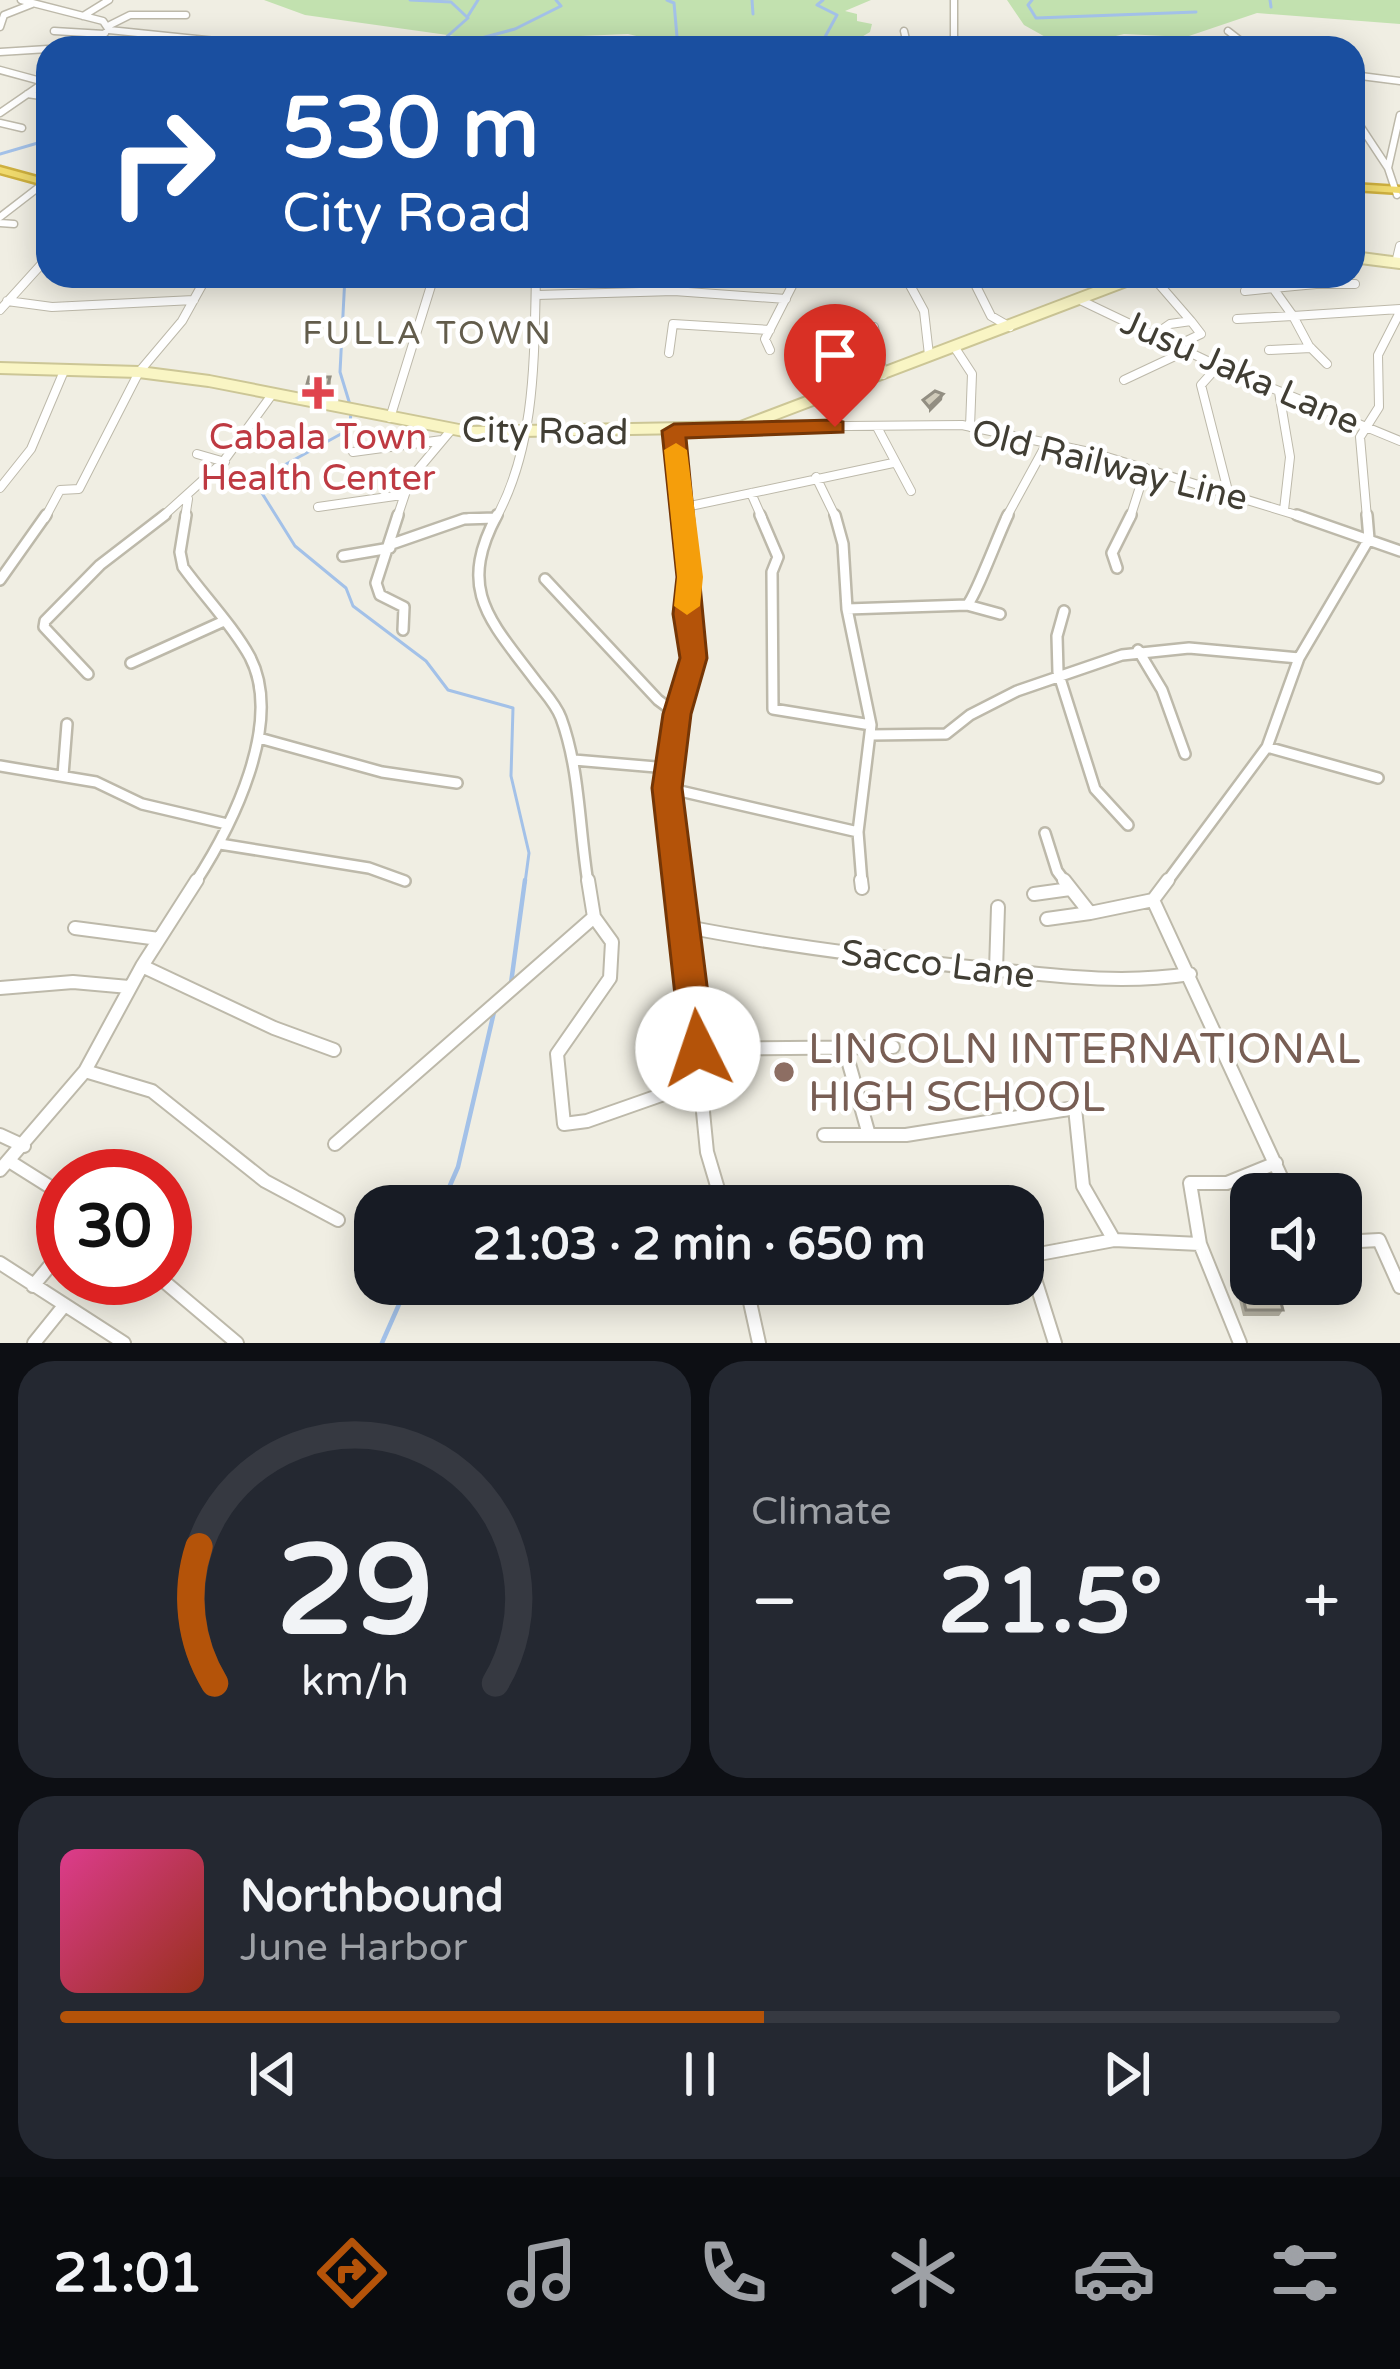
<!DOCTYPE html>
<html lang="en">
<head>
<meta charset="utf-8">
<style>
  body { margin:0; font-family:"Varela Round",sans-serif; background:#242831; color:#f1f3f6; height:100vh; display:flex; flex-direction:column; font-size:45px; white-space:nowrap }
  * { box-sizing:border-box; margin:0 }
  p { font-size:39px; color:#9ea1a6 }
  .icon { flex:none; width:66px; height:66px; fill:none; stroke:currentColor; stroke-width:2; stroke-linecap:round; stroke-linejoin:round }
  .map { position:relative; height:1343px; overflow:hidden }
  .side { display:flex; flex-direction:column; gap:18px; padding:18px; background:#0d0f14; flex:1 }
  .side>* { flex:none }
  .hud { position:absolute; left:36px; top:36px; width:1329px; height:252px; border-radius:36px; box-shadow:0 6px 30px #0003; background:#1a4fa0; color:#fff; overflow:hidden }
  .tools { position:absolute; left:1230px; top:1173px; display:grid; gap:24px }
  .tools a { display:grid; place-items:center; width:132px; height:132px; border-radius:24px; background:#171b24; box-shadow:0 6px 30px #0003; font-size:60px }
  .speed { position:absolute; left:36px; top:1149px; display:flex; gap:24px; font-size:60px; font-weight:700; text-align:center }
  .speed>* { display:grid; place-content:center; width:156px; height:156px; border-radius:50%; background:#171b24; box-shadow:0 6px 30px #0003; line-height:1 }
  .speed .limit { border:18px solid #d22; background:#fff; color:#111 }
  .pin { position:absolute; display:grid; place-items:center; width:102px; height:102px; color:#fff; margin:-123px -51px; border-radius:50% 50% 50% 0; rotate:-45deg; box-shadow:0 0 12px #0007 }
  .pin .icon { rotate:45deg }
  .me { position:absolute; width:132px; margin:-66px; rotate:356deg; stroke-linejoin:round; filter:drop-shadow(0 0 9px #0008) }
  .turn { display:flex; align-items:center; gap:42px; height:252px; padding:0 48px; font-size:54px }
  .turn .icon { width:156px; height:156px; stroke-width:2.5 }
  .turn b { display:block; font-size:84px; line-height:102px }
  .big { font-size:90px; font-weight:800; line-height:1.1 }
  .side .widget { flex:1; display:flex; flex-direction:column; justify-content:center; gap:18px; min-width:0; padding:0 42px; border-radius:36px; background:#242831 }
  .side .dial { align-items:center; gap:0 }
  .dial svg { height:312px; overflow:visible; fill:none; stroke:#363941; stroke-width:7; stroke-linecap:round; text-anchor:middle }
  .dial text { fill:#f1f3f6; stroke:none }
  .song { display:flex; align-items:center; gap:36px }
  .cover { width:144px; height:144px; border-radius:18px; background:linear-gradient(135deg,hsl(330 70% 55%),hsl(10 70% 35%)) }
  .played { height:12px; border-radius:6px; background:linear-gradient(90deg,#b45309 55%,#363941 55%) }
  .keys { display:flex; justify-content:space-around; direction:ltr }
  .heat { display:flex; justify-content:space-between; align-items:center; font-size:66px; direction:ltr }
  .side .tiles { flex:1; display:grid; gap:18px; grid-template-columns:1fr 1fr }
  .widget:last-child { grid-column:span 2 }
  .trip { position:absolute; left:354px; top:1185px; width:690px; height:120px; border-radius:36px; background:#171b24; box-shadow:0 6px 30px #0003; font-weight:800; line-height:120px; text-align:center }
  .menu { display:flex; height:192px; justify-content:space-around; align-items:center; background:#090b0e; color:#9ea1a6 }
  .menu .icon { width:84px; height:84px }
  .menu .selected { color:#b45309 }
  .menu b { font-size:54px; color:#f1f3f6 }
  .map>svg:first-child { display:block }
</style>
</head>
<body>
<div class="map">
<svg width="1400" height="1343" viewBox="0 0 1400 1343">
  <rect width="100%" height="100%" fill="#f0eee3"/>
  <path fill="#c2e1af" d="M264,0H871L845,11L857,14V21L872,24L870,32L843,48H688L628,34L483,40L305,15Z
    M1007,0H1400V24L1257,13L1186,37L1124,34L1065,48L1024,25Z"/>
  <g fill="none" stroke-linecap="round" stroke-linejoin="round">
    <path stroke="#a3c1e8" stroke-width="3" d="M410,0L451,2L468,18L434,48
      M667,0L674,3L678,48
      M752,0L753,14
      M1032,0L1028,5L1036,18L1196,12
      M1270,0L1271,7
      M468,16L478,0
      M820,46L837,15L817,5L823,0
      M444,48L515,29L561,6L556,0
      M0,154L48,140
      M345,276L340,372L351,408L350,429L279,468L260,490L295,546L346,588L353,606L426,661L448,690L513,708L511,776L529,853L525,883"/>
    <path stroke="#a3c1e8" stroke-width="4.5" d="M511,983L525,880
      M441,1206L458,1167L494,1012
      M382,1343L408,1284"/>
    <g stroke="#bdb9aa" stroke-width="9">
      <path id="street-far3" d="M21,0L103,21L109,30L245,44L247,48
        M954,0V48
        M83,16L109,0
        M110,25L130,15H186
        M0,27L4,15L32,4
        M54,31L104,34
        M904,31L908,48
        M1228,31L1250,48
        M82,48L105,33
        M0,52L48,49
        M0,70L48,83
        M1353,75L1400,81
        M27,94L48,97
        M0,113L45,82
        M1353,115L1388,168L1397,195
        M0,123L22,128
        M1388,168L1400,115
        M0,217L48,180
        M0,223L14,224"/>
    </g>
    <g stroke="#bdb9aa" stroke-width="10">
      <path id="street-far2" d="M1396,263L1400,246
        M905,276L924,311L929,355
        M971,276L991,316L1010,327
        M1152,276L1191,321
        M369,280L432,282
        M1316,284H1355
        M1245,291L1273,288
        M537,295L674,291L786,299
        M7,301L52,307L194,300
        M1082,301L1218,366L1400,441
        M0,310L48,257
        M1237,319L1293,316L1273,288L1316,284L1308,276
        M874,327L883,375
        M1157,333L1170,324L1191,321L1201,334L1180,344
        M955,348L972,374L970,427
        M770,350L765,339L793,284L802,276
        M1269,350L1311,348
        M669,353L673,324L770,330
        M814,364L834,393
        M1327,364L1309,346L1293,316L1400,309
        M1218,366L1201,385L1228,491
        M1124,380L1188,350
        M1279,392L1290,457L1284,510
        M390,418L434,276
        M741,427L962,425L1094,453L1306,518
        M877,427L911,491
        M674,432L684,518
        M353,452L442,440
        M197,454L225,462
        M816,477L836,518
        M0,488L31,449L64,371
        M751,493L762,518
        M318,507L402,495
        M681,508L893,463
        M45,518L60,490L79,489L139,372L182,321L207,276
        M161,518L223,462L271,396
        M185,518L188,499
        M397,518L410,479L452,429
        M470,518H495
        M496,518C536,445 534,358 536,276
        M1006,518L1047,443
        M1130,518L1146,468
        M1367,518L1360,437L1379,407L1378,355L1400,312"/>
    </g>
    <g stroke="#bdb9aa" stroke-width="14">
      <path id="street-far1" d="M186,515L180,552L183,567C204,596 233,626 250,657C284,723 232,826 195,883
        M398,515L376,583L380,595L404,607L403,630
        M497,515C457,590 489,619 535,680C544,692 556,704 561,718C580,770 579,828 588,883
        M760,515L778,557L772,572L773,709L871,725
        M835,515L843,544L847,609L871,725L858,832L862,883
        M1297,515L1400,551
        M392,544L464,519L495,518
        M343,556L390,548
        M1117,568L1112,553L1131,515
        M545,579L658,700L677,714
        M0,580L46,515
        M967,605L1000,614
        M847,609L967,605C975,598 999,533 1008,515
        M1064,611L1057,636L1058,672L1095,789L1128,825
        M1138,650L1162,690L1185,754
        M131,663L224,621
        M88,674L44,627L45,621L100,565L165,515
        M871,735L946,734L970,715L1017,691L1122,655L1189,648L1299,658
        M259,738L382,772L457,783
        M1267,747L1378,778
        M574,760L668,768
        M0,766L96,782L142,804L227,824
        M63,775L67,724
        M667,788L858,832
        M1045,833L1057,871L1066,883
        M220,844L369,868L405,881
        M681,883L667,788L677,714L693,658L686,614L690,577L683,515
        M1166,883L1267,747L1299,658L1369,539L1367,515"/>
    </g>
    <g stroke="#bdb9aa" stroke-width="16">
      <path id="street" d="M588,880L594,917L612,942L610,978L557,1054L564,1124L587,1121L701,1081
        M680,880L707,1152L723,1206
        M861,880L862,888
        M1064,880L1090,913L1153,900
        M1168,880L1153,900L1289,1194
        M1034,894L1070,889
        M1047,919L1090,913
        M687,927C784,946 881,958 979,968C1050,975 1119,985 1190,974
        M75,928L159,939
        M142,966L274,1028L334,1050
        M996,970L998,907
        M0,988L73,982L129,987
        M844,1046L869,1135
        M698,1049L893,1047
        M85,1071L152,1091L265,1181L338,1220
        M0,1135L24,1146
        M824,1135H906L1075,1108L1083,1186L1114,1240
        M335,1144L594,917
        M9,1161L63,1195
        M0,1170L85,1071L142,966L197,880
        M1341,1242L1379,1240L1400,1287
        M1023,1257L1114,1240L1200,1244
        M1028,1257L1055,1343
        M0,1263L124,1343
        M160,1278L237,1343
        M746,1284L759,1343
        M33,1286L63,1250
        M34,1343L63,1307
        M1240,1343L1200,1244L1190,1183H1227L1276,1163"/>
    </g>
    <g stroke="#ccc696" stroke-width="14">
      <path id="secondary" d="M1353,257L1400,263
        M0,368L139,372L209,381L469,432L741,427L1139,276"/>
    </g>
    <g stroke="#ceb03f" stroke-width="5">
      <path id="highway" d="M0,167L48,180V186L0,173Z
        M1353,184L1400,187V193L1353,190Z"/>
    </g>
    <use href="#street-far3" stroke="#fff" stroke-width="6"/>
    <use href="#street-far2" stroke="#fff" stroke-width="8"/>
    <use href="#street-far1" stroke="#fff" stroke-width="9"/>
    <use href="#street" stroke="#fff" stroke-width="12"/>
    <use href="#secondary" stroke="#f9f5c4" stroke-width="10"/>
    <use href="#highway" fill="#f0da6d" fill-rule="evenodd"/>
  </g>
  <path fill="#b3afa0" d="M330,377L331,383L328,394L308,390L307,384Z
    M1238,1278L1283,1310L1279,1316H1243L1235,1284Z"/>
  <path fill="#928e82" d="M943,394L942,400L929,413V407Z"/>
  <path fill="#d0cbba" stroke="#928e82" stroke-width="3" d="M309,377H330L327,388L307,384Z
    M935,391L943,394L929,407L923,400Z
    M1238,1278H1251V1284H1276L1283,1310H1246Z"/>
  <path fill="#b45309" stroke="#753606" stroke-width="3" d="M835,420L843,422V432L686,438L707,658L691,714L682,788L715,1049L710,1060L698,1064L686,1060L681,1049L652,788L663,714L680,658L673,614L677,577L662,431L674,424Z"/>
  <path fill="#f59e0b" d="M676,443L687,450L703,577L700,606L687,615L674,606L677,577L664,450Z"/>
  <path fill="#e0444e" stroke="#fff" stroke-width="4.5" d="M312 375h12v12h12v12h-12v12h-12v-12h-12v-12h12z"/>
  <circle fill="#8d6e63" stroke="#fff" stroke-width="4.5" cx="784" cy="1072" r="12"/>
  <g text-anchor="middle" stroke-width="9" stroke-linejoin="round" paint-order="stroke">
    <g font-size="33" letter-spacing="3" fill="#635d4c" stroke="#fff">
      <text x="428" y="344">FULLA TOWN</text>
    </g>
    <g font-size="36" fill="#413e34" stroke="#fff">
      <text transform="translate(1241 371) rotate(24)" y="13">Jusu Jaka Lane</text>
      <text transform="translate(545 430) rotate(1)" y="13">City Road</text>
      <text transform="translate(1110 464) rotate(14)" y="13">Old Railway Line</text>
      <text transform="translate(938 963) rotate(7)" y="13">Sacco Lane</text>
    </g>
    <g font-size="36" fill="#be3a42" stroke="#fff">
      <text x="318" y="449">Cabala Town<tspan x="318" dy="41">Health Center</tspan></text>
    </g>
    <g font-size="42" fill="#785e54" stroke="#fff" text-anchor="start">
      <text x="808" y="1063">LINCOLN INTERNATIONAL<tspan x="808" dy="48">HIGH SCHOOL</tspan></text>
    </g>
  </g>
</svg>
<div class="tools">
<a><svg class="icon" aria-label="sound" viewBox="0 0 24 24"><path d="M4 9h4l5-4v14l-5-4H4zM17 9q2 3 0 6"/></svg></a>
</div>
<div class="speed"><div class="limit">30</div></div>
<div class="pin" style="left:835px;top:427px;background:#d93025"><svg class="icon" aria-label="arrive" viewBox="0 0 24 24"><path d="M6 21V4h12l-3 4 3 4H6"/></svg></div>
<svg class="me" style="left:698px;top:1049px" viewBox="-20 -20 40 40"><circle r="19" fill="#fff"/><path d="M0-13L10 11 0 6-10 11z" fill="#b45309"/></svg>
<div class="trip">21:03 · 2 min · 650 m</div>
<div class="hud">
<div class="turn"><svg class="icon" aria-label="right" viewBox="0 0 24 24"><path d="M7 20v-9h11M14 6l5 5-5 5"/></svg><div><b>530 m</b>City Road</div></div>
</div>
</div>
<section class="side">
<div class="tiles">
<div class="widget dial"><svg viewBox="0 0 100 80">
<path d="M14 69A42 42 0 1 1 86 69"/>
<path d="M14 69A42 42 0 0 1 10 34" stroke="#b45309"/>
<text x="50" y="56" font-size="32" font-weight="700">29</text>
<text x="50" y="72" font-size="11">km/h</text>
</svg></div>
<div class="widget"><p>Climate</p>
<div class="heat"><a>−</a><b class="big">21.5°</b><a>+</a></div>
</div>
<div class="widget">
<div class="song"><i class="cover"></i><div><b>Northbound</b><p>June Harbor</p></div></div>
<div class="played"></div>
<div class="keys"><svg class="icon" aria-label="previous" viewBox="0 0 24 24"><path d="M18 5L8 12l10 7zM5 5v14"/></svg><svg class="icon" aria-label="pause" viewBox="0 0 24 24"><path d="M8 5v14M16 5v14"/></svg><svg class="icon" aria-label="next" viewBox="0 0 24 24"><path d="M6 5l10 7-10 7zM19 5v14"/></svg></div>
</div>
</div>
</section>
<nav class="menu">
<b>21:01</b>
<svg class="icon selected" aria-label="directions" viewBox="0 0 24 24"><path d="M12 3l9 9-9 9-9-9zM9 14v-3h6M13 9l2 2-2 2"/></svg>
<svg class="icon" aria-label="music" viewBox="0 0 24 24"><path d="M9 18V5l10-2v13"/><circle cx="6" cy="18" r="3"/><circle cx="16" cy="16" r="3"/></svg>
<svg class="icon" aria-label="phone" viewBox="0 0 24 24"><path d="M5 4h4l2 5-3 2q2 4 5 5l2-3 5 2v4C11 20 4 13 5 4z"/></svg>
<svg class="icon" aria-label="climate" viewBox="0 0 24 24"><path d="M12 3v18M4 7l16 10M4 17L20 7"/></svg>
<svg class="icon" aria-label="car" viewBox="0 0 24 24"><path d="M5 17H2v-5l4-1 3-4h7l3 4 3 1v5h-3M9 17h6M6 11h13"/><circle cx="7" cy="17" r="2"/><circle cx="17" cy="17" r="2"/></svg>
<svg class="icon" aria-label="filters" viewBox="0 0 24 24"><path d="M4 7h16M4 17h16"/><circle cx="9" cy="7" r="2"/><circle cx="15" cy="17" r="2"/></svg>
</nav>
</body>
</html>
